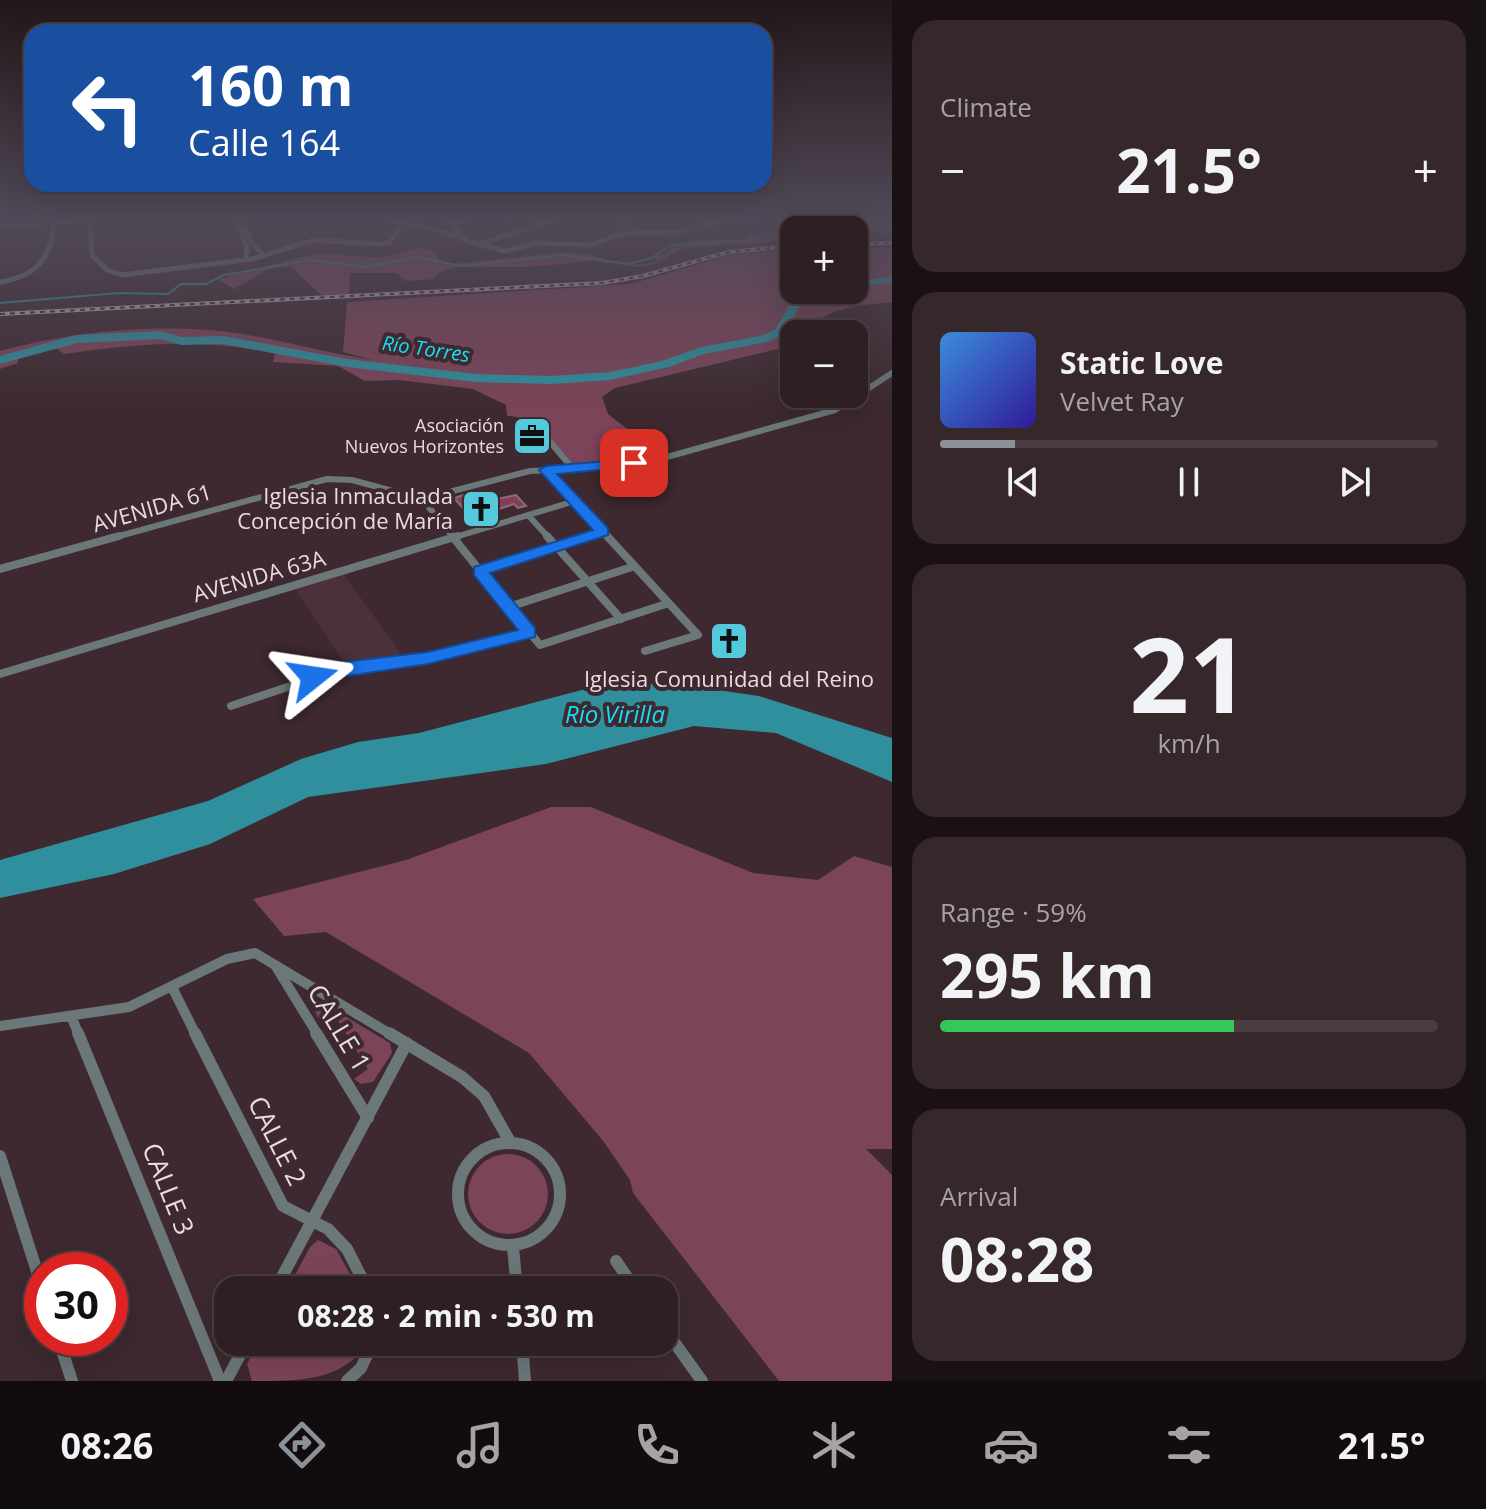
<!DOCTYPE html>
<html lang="en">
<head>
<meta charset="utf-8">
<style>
  body { margin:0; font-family:"Open Sans",sans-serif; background:#36272b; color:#f1f3f6; height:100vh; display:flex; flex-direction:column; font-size:30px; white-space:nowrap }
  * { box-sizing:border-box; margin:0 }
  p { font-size:26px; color:#a7a2a6 }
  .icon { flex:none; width:44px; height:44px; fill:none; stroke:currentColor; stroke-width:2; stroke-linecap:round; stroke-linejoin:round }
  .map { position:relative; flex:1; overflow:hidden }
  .sheet { display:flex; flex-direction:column; gap:20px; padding:20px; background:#191113; width:594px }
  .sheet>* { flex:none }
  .guide { position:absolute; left:24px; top:24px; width:748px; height:168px; border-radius:24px; box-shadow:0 8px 32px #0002,0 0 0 2px #493d41; background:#1a4fa0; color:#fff; overflow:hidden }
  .fabs { position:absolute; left:780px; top:216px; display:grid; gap:16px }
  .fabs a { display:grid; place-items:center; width:88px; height:88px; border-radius:16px; background:#2e1f23; box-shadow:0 8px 32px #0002,0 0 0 2px #493d41; font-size:40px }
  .speed { position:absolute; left:24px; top:1252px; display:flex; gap:16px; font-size:40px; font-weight:700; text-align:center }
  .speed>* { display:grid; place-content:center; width:104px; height:104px; border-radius:50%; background:#2e1f23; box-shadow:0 8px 32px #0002,0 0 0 2px #493d41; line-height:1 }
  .speed .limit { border:12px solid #d22; background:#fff; color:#111 }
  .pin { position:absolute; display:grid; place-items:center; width:68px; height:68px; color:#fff; margin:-34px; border-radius:16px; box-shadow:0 4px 12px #0006 }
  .me { position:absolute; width:88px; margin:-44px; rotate:75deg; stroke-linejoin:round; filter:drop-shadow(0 0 6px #0008) }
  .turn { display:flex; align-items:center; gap:28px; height:168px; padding:0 32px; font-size:36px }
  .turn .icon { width:104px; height:104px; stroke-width:2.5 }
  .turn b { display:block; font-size:56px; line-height:68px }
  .big { font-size:60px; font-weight:700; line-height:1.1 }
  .sheet .widget { flex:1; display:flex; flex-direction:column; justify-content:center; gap:12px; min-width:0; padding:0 28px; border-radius:24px; background:#36272b }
  .sheet .dial { align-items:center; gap:0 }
  .dial b { font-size:104px; line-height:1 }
  .song { display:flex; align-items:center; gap:24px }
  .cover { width:96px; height:96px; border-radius:12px; background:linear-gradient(135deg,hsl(210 70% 55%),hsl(250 70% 35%)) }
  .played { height:8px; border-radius:4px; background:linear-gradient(90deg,#8c9099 15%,#493d41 15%) }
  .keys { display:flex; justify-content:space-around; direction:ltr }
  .heat { display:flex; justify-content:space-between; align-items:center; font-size:44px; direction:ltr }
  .charge { height:12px; border-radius:6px; background:linear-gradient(90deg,#34c759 59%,#493d41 0) }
  .trip { position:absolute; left:214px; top:1276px; width:464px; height:80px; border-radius:24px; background:#2e1f23; box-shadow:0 8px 32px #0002,0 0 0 2px #493d41; font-weight:700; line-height:80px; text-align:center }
  .dock { display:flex; height:128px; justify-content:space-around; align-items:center; background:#120c0e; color:#a7a2a6 }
  .dock .icon { width:56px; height:56px }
  .dock .current { color:#8c9099 }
  .dock b { font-size:36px; color:#f1f3f6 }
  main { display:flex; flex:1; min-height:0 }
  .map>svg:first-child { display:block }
</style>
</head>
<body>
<main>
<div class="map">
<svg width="892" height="1381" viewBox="0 0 892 1381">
  <rect width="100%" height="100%" fill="#3d292f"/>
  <path fill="#4c313a" d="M342,572L402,655L345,664L294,587Z"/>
  <path fill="#7c4458" d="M834,221L892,224V233L794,230V236L763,243L687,247L654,264L638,267L594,261L527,267H457L438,273L434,279L406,281L397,273H350L349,294L321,295L290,266L269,269L234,289L218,279L316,253L380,258L419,248L435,251L440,261L452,264L566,252L592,255L618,265L647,264L658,259L653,256L667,254L668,250L696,240H746L751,234L792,224Z
    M892,247V302C854,306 829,307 800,334H794V339L786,347L615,388L602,397L608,414L659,454L571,464C554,442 537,417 507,416L506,405L473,389L399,380L365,381L338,366L273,362L275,354C205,337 134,344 64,354L56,348L18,358V363L0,369V351C67,333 139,325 208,330C263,334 318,352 373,360L343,352L347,302L631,284L729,255L794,249V290H854V248Z
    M551,807H591L753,873L818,880L854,856L892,867V1149H866L892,1175V1381H779L633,1193L630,1180L604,1142L529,1053L326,932L284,936L253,899L406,860Z
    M308,994L390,1043L392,1053L373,1082L361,1084L354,1079L368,1069L332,1011L318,1018Z
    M468 1194a40 40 0 1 1 80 0a40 40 0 1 1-80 0Z
    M318,1240L336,1249L359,1290H287L310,1247Z
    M259,1342H367C345,1381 300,1381 252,1381L247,1364Z"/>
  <path fill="#308f9d" d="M612,682L683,685L759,696L892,738V782L776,733L694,726L546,764L308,797L210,844L114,874L0,898V860L208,801L301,759L358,742L419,733Z"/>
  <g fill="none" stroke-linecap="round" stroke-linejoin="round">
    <path stroke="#308f9d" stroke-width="2" d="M0,303L118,293L168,294L181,284H206L224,275L311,260L366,267L416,257L462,266L563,255L629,264L652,258L671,245L761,239L795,226L892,230"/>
    <path fill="#308f9d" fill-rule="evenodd" d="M892,276V282L854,288V282Z
      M816,290H830L800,305L784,334L767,342L704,354L669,367L610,380L551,384L476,382L347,367L224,344L181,345L160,339L77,343L0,364V356L76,335L161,331L182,337L224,336L347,359L476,374L551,376L610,372L662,361L701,347L760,336L775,330L792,301Z"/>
  </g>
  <path fill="#883b59" stroke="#866e75" stroke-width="2" d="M474,492L483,502L516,495L526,506L518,508L514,504L496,510L498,518L477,524L454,498Z"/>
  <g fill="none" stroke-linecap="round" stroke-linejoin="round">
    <path stroke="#6b7779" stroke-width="5" d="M90,221L92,255L107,270L122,275L252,259L314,240L381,244L390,242L403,222
      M236,221L247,247L246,260
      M242,221L252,243L264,256
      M390,221L432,228L463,239
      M447,221L466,241L505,251L536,243L590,245L620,234L677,232L722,221
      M620,221L636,231
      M449,223L463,221
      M0,227L76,221
      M479,244L550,221
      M0,282C37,276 52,258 54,221"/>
    <path stroke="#6b7779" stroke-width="6" d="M546,437L573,469
      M546,470L609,538
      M422,499L454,538
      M528,515L549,538
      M112,538L327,479L352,480L422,499L530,471L579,469L667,457L835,410L892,373
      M452,538L575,501
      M584,538L603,532"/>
    <path stroke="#6b7779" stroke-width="8" d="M452,536L540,645L669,603
      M547,536L621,619
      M607,536L698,635L645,651
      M0,569L119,536
      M480,571L590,536
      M509,607L635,566
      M0,674L458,536
      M231,706L344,668L428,658L529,632"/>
    <path stroke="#6b7779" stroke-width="10" d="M275,965L318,1035
      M172,987L196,1035
      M71,1016L79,1035
      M0,1026L129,1007L227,959L255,953L392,1035"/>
    <path stroke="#6b7779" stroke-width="12" d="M78,1033L220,1381
      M195,1033L283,1206L328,1229L347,1249L368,1290
      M316,1033L368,1118
      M389,1033L462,1077L484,1096L509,1140
      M458 1194a51 51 0 1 1 102 0a51 51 0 1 1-102 0Z
      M0,1156L42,1287
      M513,1247L517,1290
      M616,1261L636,1290
      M275,1290L407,1043
      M664,1328L702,1381
      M58,1338L72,1381
      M522,1342L525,1381
      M226,1381L247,1342
      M347,1381L361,1368L373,1342"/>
    <g stroke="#bdaeb3" stroke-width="4">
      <path id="rail" d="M854,244L892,243
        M0,314L602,283L643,276L729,252L794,246"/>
    </g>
    <use href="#rail" stroke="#3d292f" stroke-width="2" stroke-dasharray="5" stroke-linecap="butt"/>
  </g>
  <linearGradient id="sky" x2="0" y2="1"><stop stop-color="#22171a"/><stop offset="0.53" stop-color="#514958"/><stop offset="1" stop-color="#514958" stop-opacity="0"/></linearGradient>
  <rect width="892" height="414" fill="url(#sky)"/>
  <path fill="#1a73e8" stroke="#114b97" stroke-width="2" d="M634,459L641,463L639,466L557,474L608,528V535L490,573L535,628V637L428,664L307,682V673L344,662L428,652L518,630L474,575V567L593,530L539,470L546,466Z"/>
  <defs>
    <g id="office-square" transform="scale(2)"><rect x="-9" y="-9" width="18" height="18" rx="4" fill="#53cadc" stroke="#3d292f"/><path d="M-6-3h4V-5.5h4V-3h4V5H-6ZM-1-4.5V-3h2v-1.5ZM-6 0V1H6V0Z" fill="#111"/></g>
    <g id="church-square" transform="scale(2)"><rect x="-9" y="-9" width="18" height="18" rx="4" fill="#53cadc" stroke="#3d292f"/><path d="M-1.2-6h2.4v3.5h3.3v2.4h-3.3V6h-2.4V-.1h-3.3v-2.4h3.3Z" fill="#111"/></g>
  </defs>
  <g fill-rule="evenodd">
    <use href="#office-square" x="532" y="436"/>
    <use href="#church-square" x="481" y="509"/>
    <use href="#church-square" x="729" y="641"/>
  </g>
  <g text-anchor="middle" stroke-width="8" stroke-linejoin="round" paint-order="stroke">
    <g font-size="18" fill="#e9dce0" stroke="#3d292f" text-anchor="end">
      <text x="504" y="432">Asociación<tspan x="504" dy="21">Nuevos Horizontes</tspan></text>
    </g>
    <g font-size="20" font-style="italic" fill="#12dff6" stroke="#3d292f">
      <text transform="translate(426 349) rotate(8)" y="7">Río Torres</text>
    </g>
    <g font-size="22" fill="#e9dce0" stroke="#3d292f" text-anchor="end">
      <text x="453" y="504">Iglesia Inmaculada<tspan x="453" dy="25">Concepción de María</tspan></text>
      <text x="729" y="687" text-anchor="middle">Iglesia Comunidad del Reino</text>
    </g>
    <g font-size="22" fill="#e9dce0" stroke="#3d292f">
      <text transform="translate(152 508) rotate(-16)" y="8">AVENIDA 61</text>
      <text transform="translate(259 576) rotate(-16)" y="8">AVENIDA 63A</text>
    </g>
    <g font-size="24" font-style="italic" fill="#12dff6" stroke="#3d292f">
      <text x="615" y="723">Río Virilla</text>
    </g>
    <g font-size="26" fill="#e9dce0" stroke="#3d292f">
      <text transform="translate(339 1028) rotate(59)" y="9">CALLE 1</text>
      <text transform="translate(277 1141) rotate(63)" y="9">CALLE 2</text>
      <text transform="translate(168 1189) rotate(68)" y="9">CALLE 3</text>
    </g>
  </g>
</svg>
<div class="fabs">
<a>+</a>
<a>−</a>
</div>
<div class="speed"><div class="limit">30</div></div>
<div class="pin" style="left:634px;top:463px;background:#d93025"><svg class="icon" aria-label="arrive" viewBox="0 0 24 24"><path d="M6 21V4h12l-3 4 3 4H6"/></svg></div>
<svg class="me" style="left:313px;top:677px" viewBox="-20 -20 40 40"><path d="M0-17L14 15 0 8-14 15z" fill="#1a73e8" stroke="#fff" stroke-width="4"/></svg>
<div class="trip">08:28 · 2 min · 530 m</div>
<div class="guide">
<div class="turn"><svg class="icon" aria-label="left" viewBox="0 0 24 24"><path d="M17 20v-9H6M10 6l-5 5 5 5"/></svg><div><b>160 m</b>Calle 164</div></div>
</div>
</div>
<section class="sheet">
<div class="widget"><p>Climate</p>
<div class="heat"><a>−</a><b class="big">21.5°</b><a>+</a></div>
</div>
<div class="widget">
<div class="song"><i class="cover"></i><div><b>Static Love</b><p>Velvet Ray</p></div></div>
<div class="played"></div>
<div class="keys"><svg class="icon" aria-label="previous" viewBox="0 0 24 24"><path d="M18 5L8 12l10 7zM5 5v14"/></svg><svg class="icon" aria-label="pause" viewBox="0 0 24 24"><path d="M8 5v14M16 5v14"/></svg><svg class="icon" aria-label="next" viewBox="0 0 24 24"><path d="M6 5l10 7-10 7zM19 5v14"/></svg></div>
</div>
<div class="widget dial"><b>21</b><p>km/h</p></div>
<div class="widget"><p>Range · 59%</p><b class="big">295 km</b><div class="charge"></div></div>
<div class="widget"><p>Arrival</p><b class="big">08:28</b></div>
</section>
</main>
<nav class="dock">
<b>08:26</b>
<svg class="icon current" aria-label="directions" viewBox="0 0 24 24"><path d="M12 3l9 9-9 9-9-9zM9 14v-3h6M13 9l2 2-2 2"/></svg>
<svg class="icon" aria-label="music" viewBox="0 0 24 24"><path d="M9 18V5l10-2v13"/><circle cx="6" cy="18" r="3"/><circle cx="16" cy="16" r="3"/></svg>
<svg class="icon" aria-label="phone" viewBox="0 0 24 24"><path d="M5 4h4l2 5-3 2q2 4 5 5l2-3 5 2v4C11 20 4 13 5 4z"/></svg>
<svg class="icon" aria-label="climate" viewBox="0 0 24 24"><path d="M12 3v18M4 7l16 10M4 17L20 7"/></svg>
<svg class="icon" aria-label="car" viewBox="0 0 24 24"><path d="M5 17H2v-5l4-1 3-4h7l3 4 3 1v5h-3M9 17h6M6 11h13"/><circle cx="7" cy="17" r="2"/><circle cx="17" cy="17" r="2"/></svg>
<svg class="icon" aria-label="filters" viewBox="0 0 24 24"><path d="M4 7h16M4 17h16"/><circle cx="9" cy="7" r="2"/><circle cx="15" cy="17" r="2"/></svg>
<b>21.5°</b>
</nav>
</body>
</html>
